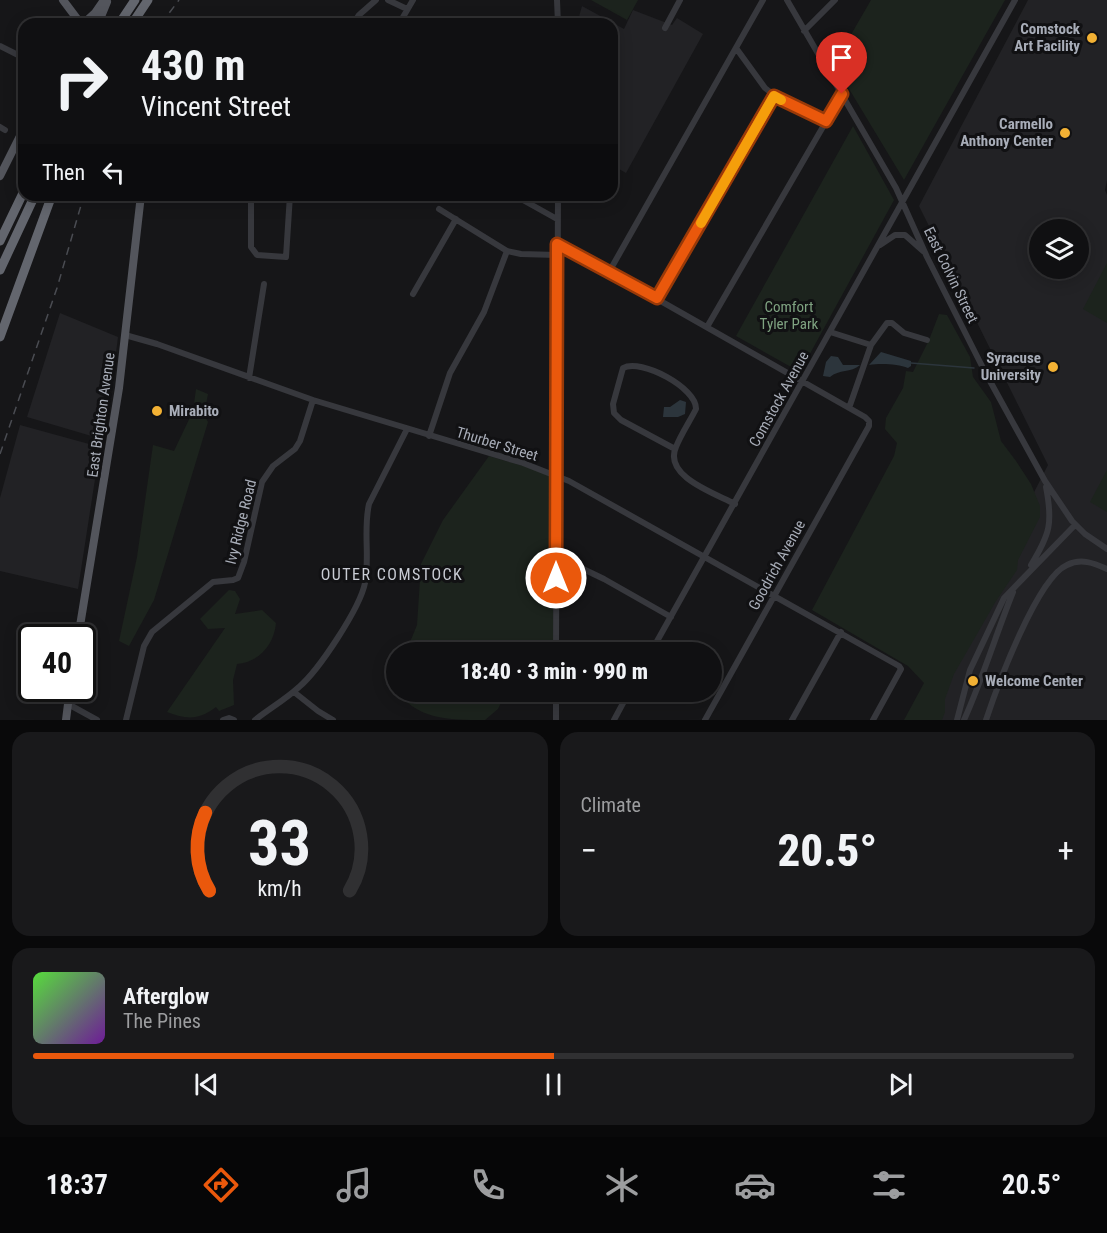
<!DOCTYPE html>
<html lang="en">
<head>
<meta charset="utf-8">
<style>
  body { margin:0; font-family:"Roboto Condensed",sans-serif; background:#19191b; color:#f1f3f6; height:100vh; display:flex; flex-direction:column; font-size:22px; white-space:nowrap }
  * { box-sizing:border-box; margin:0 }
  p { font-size:20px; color:#9c9d9f }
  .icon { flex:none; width:33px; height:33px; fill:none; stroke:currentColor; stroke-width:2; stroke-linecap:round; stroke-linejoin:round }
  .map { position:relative; height:720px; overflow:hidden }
  .side { display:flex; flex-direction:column; gap:12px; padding:12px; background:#09090a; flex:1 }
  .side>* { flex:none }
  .hud { position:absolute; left:18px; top:18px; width:600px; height:183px; border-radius:18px; box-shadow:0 3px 15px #0003,0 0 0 2px #303032; background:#101012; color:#f1f3f6; overflow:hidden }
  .controls { position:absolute; left:1029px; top:219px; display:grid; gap:12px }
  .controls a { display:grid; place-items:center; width:60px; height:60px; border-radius:50%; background:#101012; box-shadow:0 3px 15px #0003,0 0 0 2px #303032; font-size:30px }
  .speed { position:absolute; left:18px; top:624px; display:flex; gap:12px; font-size:30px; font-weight:700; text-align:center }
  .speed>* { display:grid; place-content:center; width:78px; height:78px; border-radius:50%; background:#101012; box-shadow:0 3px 15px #0003,0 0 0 2px #303032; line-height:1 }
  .speed .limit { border:3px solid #111; border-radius:9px; background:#fff; color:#111 }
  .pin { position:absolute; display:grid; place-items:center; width:51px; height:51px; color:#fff; margin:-62px -26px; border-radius:50% 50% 50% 0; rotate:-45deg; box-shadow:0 0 6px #0007 }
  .pin .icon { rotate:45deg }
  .me { position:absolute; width:66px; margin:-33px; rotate:0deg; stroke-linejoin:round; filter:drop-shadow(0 0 4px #0008) }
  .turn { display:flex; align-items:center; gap:21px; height:126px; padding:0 24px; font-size:27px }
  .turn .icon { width:78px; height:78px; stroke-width:2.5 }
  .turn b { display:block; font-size:42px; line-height:51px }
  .then { display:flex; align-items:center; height:57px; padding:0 24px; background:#0003; gap:12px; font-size:22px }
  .big { font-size:45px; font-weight:800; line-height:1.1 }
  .side .card { flex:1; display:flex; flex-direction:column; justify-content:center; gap:9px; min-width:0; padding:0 21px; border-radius:18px; background:#19191b }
  .side .dial { align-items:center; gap:0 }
  .dial svg { height:156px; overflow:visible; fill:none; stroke:#303032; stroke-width:7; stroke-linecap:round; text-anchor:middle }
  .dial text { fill:#f1f3f6; stroke:none }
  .song { display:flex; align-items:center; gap:18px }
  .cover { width:72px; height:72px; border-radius:9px; background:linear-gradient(135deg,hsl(110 70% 55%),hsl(280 70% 35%)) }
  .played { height:6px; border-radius:3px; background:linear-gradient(90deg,#ea580c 50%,#303032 50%) }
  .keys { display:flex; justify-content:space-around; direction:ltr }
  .heat { display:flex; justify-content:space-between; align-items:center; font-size:33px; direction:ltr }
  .side .tiles { flex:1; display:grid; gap:12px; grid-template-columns:1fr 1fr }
  .card:last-child { grid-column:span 2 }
  .trip { position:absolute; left:386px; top:642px; width:336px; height:60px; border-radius:30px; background:#101012; box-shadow:0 3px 15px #0003,0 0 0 2px #303032; font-weight:800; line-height:60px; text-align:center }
  .tab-bar { display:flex; height:96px; justify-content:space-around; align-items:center; background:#060607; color:#9c9d9f }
  .tab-bar .icon { width:42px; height:42px }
  .tab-bar .selected { color:#ea580c }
  .tab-bar b { font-size:27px; color:#f1f3f6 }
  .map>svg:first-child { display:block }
</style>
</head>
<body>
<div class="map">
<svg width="1107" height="720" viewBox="0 0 1107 720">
  <rect width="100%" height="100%" fill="#161618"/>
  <path fill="#222225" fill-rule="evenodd" d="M1028,0H1107V180L1105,190L1107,195V720H917L1048,465L919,206ZM1040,230H1078V268H1040Z
    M582,6L624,29L633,10L672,25L677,18L703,34L626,173L612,165V24H577Z
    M60,313L118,337L105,440L27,417Z
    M20,425L100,447L78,589L0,571V498Z"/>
  <path fill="#1c231d" d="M591,0H638L627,20Z
    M871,0H1005L904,180L834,64Z
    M853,126L894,200L800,372L736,336Z
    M1107,263V323L1083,309Z
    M939,314L947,315L970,357L973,377L991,402L1001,441L1016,461L1031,484L1040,506V517L1018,560L1017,570L996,601L954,674L945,699V712L942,720H904L924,683L908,666L812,610L894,456L897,443L885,429L886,418L903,388L906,371L913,372L929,340Z
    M196,389L208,394L204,415L208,422L154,600L129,646L119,641L137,557L153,445L174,451L193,411Z
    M489,456L537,470L551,477L553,559V652H406L417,625L421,564L443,520Z
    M1107,470V512L1090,502Z
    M229,590L235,591L240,599L235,614L262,610L276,623C274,645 259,662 237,664L233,680L234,705L219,711L216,707C199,720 187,720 167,712L225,628L208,629L200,619Z
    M396,678V692H506L498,709L485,720C447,720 417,720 394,688Z"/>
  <path fill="#2c353c" d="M881,352L911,361V366L908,368C898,364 881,363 869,365Z
    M831,356L838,357L843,365H860C851,373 839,369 830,377L823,376L826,362Z
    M680,400L686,402L685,414L678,417H663L664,407H670Z"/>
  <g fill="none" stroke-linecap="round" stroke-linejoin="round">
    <path stroke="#2c353c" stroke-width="1.5" d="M911,363L974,368"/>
    <path stroke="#37383d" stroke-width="6" d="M388,0L407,9
      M557,0L558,24
      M787,0L896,188L927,257L985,372L1045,481L1072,521L1085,534L1107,549
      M353,24L359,15L376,0
      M399,24L413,0
      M665,28L680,0
      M804,31L835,0
      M0,46L24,58
      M736,48L765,88L774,95L826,121
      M0,127L5,130
      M251,195V247L257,255L286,257L290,195
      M364,195H370
      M514,195L557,219
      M439,209L507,251L521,254L557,255
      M557,244L569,249L865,417L869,421V426L705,720
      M880,245L895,235H905L923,251
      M609,272L763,0
      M413,294L456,219
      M657,298L774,95
      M707,327L842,94
      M830,332L871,345
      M125,335L157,344L313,400L523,463L569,481L899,666L901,669L873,720
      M249,378L264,284
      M849,408L871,345L887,323H892L904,333L927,340
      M429,436L450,373L484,312L507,251
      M675,449L621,420L614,413L613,404L623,368C641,358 697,388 696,409C690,421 681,434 676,447C663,476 714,493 735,504
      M556,556L604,579L671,617
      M1031,565C1050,534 1053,523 1046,487
      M556,652L558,195
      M651,652L1015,0
      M294,692L318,711L333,720
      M68,704L97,720
      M126,720L144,646L152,632L213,582L233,580L238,578L244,562L262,482L273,466L295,449L300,441L313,400
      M223,720L229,718L234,720
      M255,720C269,709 286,699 299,687C319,670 360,608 365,583C370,557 363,530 369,504L407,429
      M556,720V692
      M614,720L629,692
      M792,720L841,632
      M957,720L970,670L1004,598L1075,525
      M964,720C983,678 996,634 1013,592
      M986,720C997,687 1037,578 1067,565C1081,558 1094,563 1107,569"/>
    <path stroke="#53555c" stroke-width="8" d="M63,0L81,24
      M83,24L95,13L104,0
      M98,24L107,2
      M0,176L24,128
      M78,638L119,388L141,195
      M66,720L70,688"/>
    <path stroke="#63666e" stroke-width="9" d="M119,24L135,0
      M132,24L148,0
      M0,241L24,191
      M0,270L35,195
      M0,337L52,195"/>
    <path stroke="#4a4c52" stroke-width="1.5" stroke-dasharray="8 6" stroke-linecap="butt" d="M161,24L179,0
      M0,454L57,288L84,195"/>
  </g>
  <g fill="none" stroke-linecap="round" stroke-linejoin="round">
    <g stroke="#983908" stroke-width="15">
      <path id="route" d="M556,578L557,244L657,298L774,96L826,121L842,94"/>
    </g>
    <use href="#route" stroke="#ea580c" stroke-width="10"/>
    <path stroke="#f59e0b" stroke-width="10" d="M701,223L774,96L781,100"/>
  </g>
  <g fill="#f2b134" stroke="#111113" stroke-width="2">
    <circle cx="1092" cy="38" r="6"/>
    <circle cx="1065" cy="133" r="6"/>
    <circle cx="1053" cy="367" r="6"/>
    <circle cx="157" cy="411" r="6"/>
    <circle cx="973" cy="681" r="6"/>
  </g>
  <g text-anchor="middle" stroke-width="6" stroke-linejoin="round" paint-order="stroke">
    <g font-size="15" font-weight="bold" fill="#a8adb8" stroke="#111113" text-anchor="end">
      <text x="1080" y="34">Comstock<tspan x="1080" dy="17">Art Facility</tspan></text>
      <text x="1053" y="129">Carmello<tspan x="1053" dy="17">Anthony Center</tspan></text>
      <text x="1041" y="363">Syracuse<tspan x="1041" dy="17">University</tspan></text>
      <text x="169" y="416" text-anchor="start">Mirabito</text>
      <text x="985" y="686" text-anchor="start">Welcome Center</text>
    </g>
    <g font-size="15" fill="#a8adb8" stroke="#111113">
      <text transform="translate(951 275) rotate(64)" y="5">East Colvin Street</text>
      <text transform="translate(779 399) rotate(-61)" y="5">Comstock Avenue</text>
      <text transform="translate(101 415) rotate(-82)" y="5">East Brighton Avenue</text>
      <text transform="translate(497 444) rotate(17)" y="5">Thurber Street</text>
      <text transform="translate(241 522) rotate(-76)" y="5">Ivy Ridge Road</text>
      <text transform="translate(777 565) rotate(-61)" y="5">Goodrich Avenue</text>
    </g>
    <g font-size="15" fill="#7fa381" stroke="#111113">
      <text x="789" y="312">Comfort<tspan x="789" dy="17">Tyler Park</tspan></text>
    </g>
    <g font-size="16" letter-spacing="1.5" fill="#c9ccd4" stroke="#111113">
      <text x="392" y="580">OUTER COMSTOCK</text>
    </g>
  </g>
</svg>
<div class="controls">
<a><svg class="icon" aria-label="layers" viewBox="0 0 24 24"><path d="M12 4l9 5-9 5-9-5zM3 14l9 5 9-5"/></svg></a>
</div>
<div class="speed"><div class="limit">40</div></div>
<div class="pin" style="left:842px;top:94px;background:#d93025"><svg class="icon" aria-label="arrive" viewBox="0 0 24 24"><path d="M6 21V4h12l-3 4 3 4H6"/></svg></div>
<svg class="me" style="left:556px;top:578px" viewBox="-20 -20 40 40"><circle r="17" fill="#ea580c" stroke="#fff" stroke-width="3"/><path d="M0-11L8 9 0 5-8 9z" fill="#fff"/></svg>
<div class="trip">18:40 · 3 min · 990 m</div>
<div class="hud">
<div class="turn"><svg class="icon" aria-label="right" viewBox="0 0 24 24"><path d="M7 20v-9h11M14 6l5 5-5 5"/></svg><div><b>430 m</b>Vincent Street</div></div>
<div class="then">Then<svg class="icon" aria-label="left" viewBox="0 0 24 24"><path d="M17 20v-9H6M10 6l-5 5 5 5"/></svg></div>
</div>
</div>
<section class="side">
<div class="tiles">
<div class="card dial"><svg viewBox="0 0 100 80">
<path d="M14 69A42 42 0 1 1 86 69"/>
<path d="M14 69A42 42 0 0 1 12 29" stroke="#ea580c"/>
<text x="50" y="56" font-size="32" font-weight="700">33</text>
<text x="50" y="72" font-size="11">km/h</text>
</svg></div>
<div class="card"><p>Climate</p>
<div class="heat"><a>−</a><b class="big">20.5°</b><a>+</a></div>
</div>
<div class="card">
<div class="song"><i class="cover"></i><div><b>Afterglow</b><p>The Pines</p></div></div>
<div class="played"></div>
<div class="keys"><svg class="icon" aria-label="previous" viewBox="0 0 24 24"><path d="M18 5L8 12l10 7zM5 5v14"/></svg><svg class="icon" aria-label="pause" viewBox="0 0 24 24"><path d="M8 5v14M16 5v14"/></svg><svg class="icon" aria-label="next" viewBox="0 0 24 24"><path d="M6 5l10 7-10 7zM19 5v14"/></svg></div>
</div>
</div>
</section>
<nav class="tab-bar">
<b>18:37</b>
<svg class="icon selected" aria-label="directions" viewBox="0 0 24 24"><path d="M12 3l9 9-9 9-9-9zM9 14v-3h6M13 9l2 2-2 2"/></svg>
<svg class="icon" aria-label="music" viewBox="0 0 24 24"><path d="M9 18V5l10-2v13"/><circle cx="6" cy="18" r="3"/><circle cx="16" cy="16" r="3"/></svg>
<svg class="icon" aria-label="phone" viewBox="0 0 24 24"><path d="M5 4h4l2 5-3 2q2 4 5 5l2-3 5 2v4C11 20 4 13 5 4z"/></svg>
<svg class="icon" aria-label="climate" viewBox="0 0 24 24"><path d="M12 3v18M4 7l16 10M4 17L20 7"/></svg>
<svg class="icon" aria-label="car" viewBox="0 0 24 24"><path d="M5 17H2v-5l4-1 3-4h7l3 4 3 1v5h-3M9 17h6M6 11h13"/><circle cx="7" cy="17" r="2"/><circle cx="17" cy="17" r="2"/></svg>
<svg class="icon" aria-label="filters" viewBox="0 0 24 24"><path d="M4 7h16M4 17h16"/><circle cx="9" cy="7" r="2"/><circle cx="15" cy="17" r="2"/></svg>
<b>20.5°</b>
</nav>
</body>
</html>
